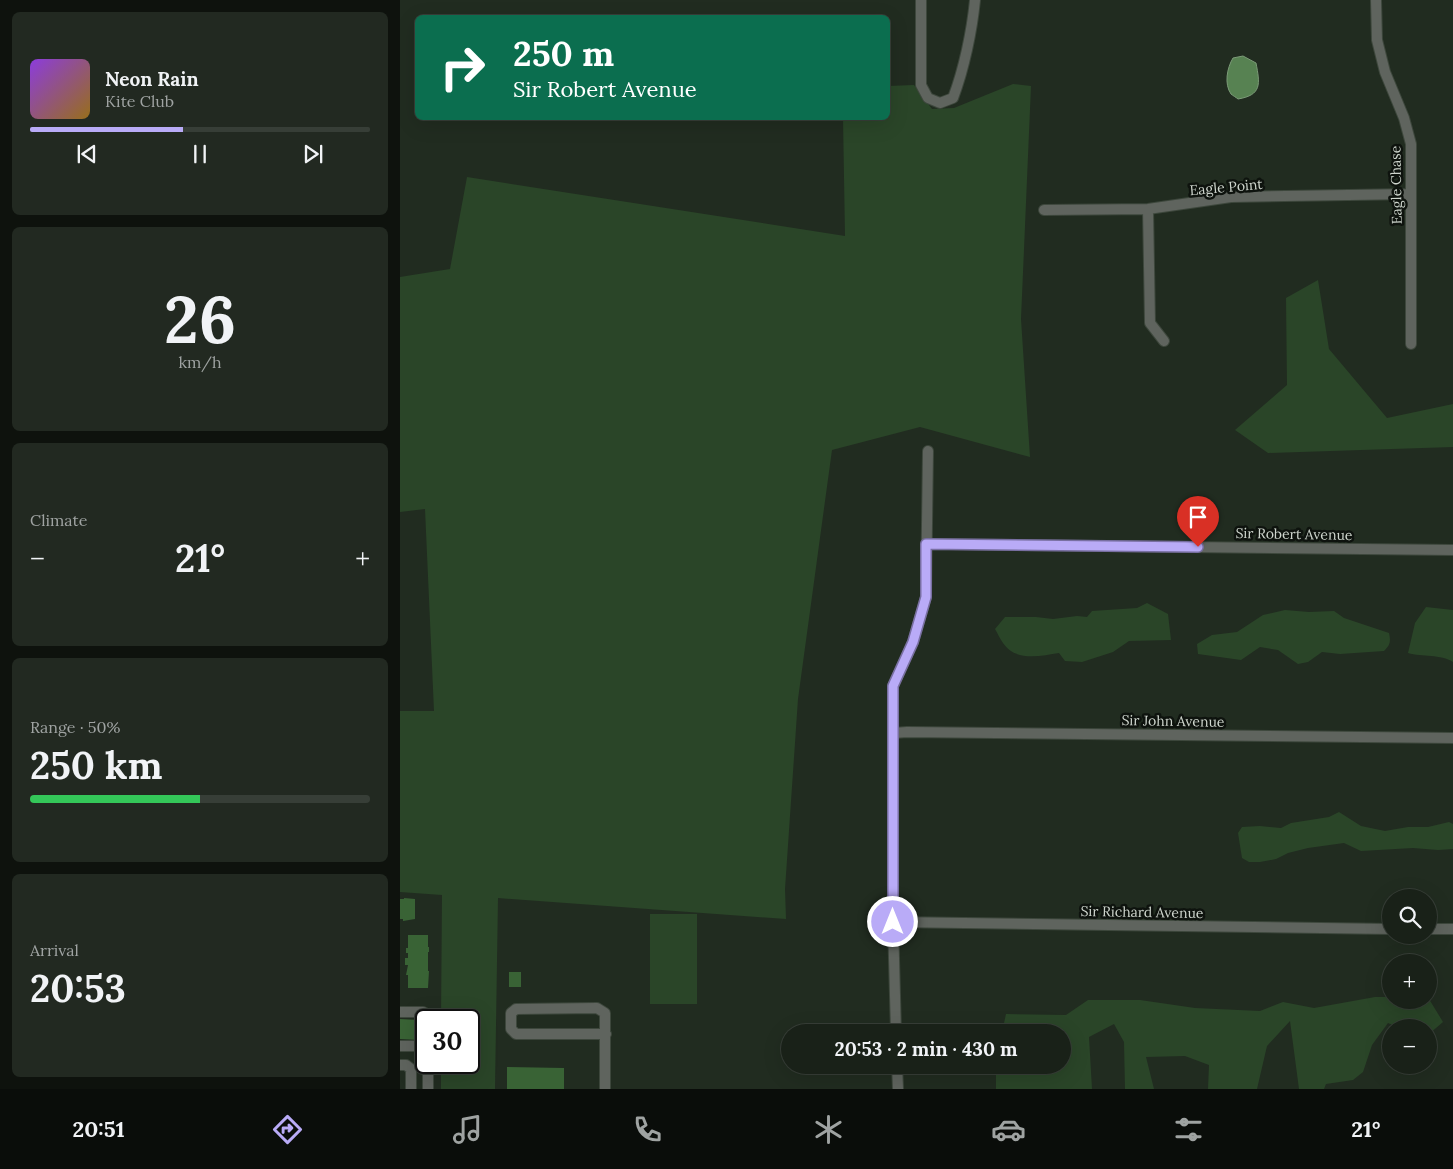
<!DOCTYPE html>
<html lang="en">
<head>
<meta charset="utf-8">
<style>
  body { margin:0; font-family:Lora,serif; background:#222921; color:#f1f3f6; height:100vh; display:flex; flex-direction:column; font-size:19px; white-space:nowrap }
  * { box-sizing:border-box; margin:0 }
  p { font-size:16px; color:#9fa3a2 }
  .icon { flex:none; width:28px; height:28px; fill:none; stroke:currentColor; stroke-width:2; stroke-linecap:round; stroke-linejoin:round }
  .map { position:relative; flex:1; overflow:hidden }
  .drawer { display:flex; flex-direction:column; gap:12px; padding:12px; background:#0e120d; width:400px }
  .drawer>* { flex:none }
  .top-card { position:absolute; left:15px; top:15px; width:475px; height:105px; border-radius:8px; box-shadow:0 5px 20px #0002,0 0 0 1px #373e37; background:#0b6e4f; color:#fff; overflow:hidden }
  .buttons { position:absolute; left:982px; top:889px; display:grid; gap:10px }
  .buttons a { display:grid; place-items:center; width:55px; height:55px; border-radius:50%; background:#192118; box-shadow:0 5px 20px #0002,0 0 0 1px #373e37; font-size:25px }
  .speed { position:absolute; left:15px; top:1009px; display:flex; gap:10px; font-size:25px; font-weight:700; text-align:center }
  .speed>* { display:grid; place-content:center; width:65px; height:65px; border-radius:50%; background:#192118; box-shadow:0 5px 20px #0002,0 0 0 1px #373e37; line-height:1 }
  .speed .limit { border:2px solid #111; border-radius:8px; background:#fff; color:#111 }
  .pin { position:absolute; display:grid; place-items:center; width:42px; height:42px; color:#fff; margin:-51px -21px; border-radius:50% 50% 50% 0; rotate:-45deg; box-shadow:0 0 5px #0007 }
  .pin .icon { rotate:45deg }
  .me { position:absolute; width:55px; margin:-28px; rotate:0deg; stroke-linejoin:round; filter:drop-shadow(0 0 4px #0008) }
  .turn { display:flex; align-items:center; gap:18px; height:105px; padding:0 15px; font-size:22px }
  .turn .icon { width:65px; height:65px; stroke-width:2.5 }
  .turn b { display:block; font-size:35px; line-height:42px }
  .big { font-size:38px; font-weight:700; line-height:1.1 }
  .drawer .tile { flex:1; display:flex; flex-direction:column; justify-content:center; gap:8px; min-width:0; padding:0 18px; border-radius:8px; background:#222921 }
  .drawer .dial { align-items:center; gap:0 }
  .dial b { font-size:65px; line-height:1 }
  .song { display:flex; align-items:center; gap:15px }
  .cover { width:60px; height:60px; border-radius:8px; background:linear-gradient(135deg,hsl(270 70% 55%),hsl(40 70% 35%)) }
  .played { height:5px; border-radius:2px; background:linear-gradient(90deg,#b9abf7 45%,#373e37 45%) }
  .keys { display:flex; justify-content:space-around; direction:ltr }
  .heat { display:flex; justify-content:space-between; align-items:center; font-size:28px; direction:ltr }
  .charge { height:8px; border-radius:4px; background:linear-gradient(90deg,#34c759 50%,#373e37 0) }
  .trip { position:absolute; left:381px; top:1024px; width:290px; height:50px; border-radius:25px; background:#192118; box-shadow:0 5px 20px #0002,0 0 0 1px #373e37; font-weight:700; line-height:50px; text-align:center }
  .tabs { display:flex; height:80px; justify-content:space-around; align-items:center; background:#0a0d0a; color:#9fa3a2 }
  .tabs .icon { width:35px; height:35px }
  .tabs .current { color:#b9abf7 }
  .tabs b { font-size:22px; color:#f1f3f6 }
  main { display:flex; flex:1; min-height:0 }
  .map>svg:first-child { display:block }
</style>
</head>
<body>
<main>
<section class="drawer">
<div class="tile">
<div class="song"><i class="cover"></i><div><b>Neon Rain</b><p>Kite Club</p></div></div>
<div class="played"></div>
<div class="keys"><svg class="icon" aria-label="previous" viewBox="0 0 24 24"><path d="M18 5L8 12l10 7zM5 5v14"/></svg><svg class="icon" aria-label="pause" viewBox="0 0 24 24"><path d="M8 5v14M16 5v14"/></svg><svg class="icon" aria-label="next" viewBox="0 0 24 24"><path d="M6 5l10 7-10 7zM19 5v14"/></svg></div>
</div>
<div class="tile dial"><b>26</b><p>km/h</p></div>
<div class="tile"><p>Climate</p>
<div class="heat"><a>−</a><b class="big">21°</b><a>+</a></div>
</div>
<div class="tile"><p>Range · 50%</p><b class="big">250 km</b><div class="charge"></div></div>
<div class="tile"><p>Arrival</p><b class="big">20:53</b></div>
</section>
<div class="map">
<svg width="1053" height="1089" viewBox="0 0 1053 1089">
  <rect width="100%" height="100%" fill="#212c20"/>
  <path fill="#2a4528" d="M613,84L631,86L621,319L630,457L520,427L432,450L398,699L385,889L386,919L98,898L95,1089H41V1063L69,1062V1020H41L42,895L0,892V711H34L25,509L0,512V277L50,269L67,177L445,236L443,118H488V86L514,85L532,109L554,108Z
    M918,280L929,349L987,418L1053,404V447L868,453L835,430L887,385L886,298Z
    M747,603L768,614L771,640L729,641L713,652L682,662L665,661L659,653C640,656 616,662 603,643C600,639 598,634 595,629L605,617H636L653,619L677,616L687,617L692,611L737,608Z
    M1026,607L1053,610V662C1041,654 1022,657 1008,653L1015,623Z
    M885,610L909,612L934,611L944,618L989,633C991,642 990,645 984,651L940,654L922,652L908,662L898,664L878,650L860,647L841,660L798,654L797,644L812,635L837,632L863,615Z
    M939,812L961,826L985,831L1008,827H1028L1049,822L1053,824V849L1038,850L1013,848L961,851L944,843L908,848L888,853L876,859L860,862H849L842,858L838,833L842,827L860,826L881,828L891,823L929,817Z
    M250,914H297V1004H250Z
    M975,997H991V1000H1029V999L1043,1022L1029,1034V1028L997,1027L988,1023L972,1045L963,1072L953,1080L926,1084L924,1089H899L890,1021L867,1046L857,1089H808L809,1065L785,1056L746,1057L754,1089H725L724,1042L714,1024L689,1037L692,1089H596V1065H662V1032H602L606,1014L666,1015L688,1000H740L795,1008L860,1011L883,1002L914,1008Z"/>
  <path fill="#578252" stroke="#7b9b77" d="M843,56L856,63C860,84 862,95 838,99C837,98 832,95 831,94C824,84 827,68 833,58Z"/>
  <path fill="#396335" d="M4,898L15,899V919L3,921V919H0V899H4Z
    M8,935H28V947H29V952H28V971H29L28,988H8V975H6L8,965H5V958H8V953H6V948H8Z
    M109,972H121V987H109Z
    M0,1019L19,1020V1040L0,1039Z
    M107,1067L164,1068V1089H107Z"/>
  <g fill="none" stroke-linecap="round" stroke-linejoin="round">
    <g stroke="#3d473c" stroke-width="12">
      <path id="minor" d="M521,0V85L528,98L540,103L553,98C564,69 572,31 575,0
        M976,0L977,40L985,72L1004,118L1011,144V344
        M748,209L750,323L764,341
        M644,210L748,209L831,197L1011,194
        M526,544L1053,550
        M494,733L507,732L1053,738
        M493,922L991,929
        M1029,929H1053
        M0,1012H23L29,1015V1020
        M496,1032L493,922V686L513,642L526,597L528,451
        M0,1046H26
        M28,1062V1089
        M0,1065H6L11,1069V1089
        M497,1065L498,1089
        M205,1089V1013L197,1008L116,1009L111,1013V1029L116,1034H206"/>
    </g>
    <use href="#minor" stroke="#5f645e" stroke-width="10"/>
  </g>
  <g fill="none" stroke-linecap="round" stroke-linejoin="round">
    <g stroke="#786fa1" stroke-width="12">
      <path id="route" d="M493,922V686L513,642L526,597V544L798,547"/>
    </g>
    <use href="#route" stroke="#b9abf7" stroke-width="9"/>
  </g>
  <g text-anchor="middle" stroke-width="5" stroke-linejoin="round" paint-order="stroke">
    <g font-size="14" fill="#cfd6ce" stroke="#0e130e">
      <text transform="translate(996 185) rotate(-91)" y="5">Eagle Chase</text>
      <text transform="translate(826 187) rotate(-5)" y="5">Eagle Point</text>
      <text transform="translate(894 534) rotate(1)" y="5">Sir Robert Avenue</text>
      <text transform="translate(773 721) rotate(1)" y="5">Sir John Avenue</text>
      <text transform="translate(742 912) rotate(1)" y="5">Sir Richard Avenue</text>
    </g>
  </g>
</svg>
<div class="buttons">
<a><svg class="icon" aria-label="search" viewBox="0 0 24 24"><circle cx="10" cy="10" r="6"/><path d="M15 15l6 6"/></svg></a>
<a>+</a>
<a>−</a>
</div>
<div class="speed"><div class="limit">30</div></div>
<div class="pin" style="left:798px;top:547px;background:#d93025"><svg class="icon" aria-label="arrive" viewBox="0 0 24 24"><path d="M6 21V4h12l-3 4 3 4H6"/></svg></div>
<svg class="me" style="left:493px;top:922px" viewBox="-20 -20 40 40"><circle r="17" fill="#b9abf7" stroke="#fff" stroke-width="3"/><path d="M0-11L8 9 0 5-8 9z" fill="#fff"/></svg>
<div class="trip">20:53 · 2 min · 430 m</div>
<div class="top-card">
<div class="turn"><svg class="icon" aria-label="right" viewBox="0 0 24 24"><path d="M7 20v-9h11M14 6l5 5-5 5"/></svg><div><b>250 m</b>Sir Robert Avenue</div></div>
</div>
</div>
</main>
<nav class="tabs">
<b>20:51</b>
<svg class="icon current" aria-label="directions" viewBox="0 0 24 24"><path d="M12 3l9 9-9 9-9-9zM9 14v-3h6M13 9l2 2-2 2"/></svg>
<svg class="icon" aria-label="music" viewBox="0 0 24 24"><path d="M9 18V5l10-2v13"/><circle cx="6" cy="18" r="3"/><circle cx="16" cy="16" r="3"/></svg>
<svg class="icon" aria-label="phone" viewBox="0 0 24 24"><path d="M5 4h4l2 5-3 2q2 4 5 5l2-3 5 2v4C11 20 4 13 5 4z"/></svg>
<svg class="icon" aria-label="climate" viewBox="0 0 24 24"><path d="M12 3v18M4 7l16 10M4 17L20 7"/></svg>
<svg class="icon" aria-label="car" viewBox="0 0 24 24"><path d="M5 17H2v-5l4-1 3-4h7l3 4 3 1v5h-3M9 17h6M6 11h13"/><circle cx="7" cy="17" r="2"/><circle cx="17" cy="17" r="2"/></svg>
<svg class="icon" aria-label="filters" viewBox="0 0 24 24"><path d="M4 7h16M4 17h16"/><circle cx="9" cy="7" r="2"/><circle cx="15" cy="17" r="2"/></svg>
<b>21°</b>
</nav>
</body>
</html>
